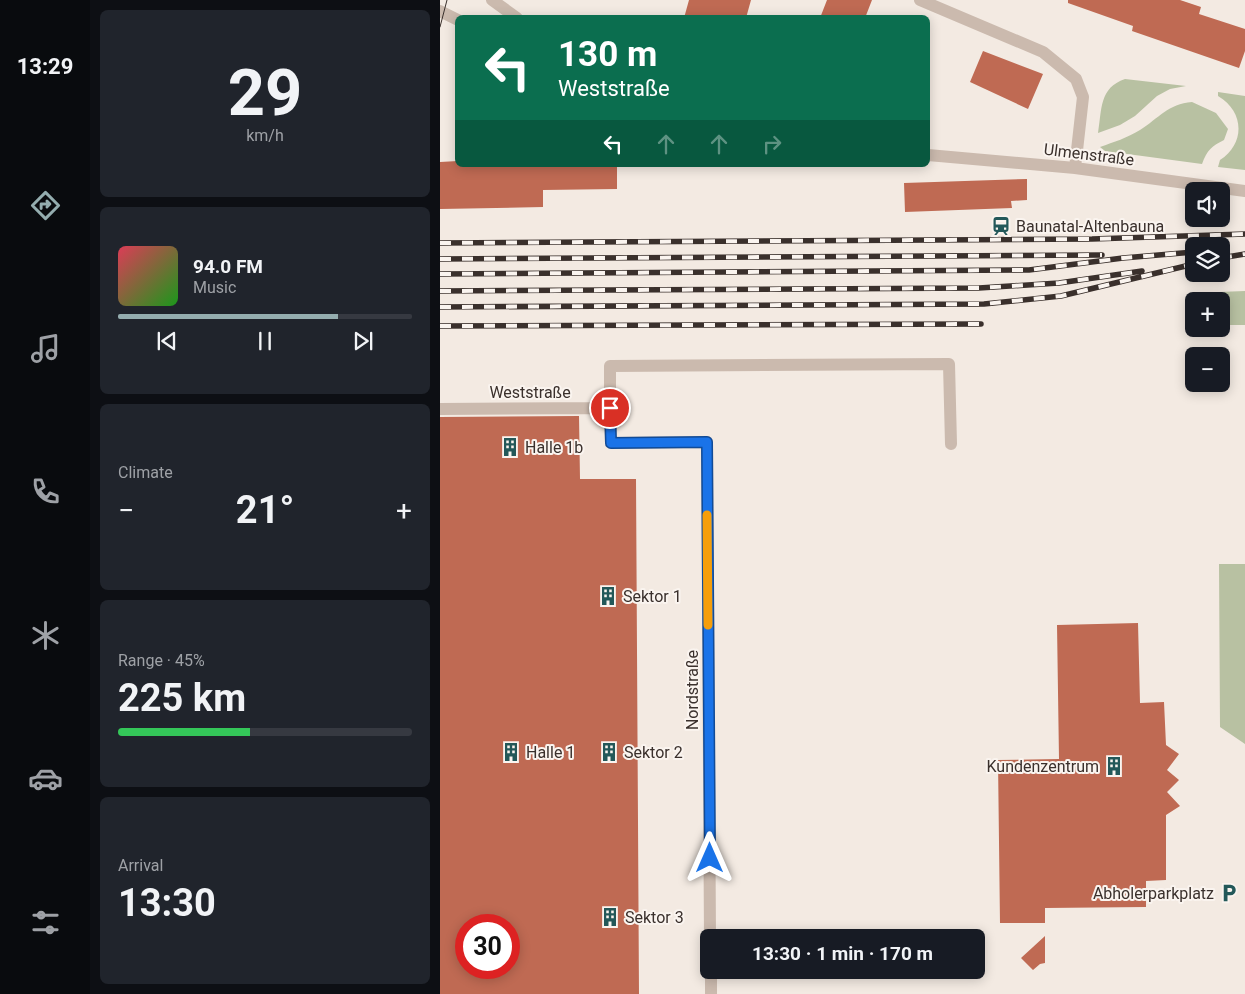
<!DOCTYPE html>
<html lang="en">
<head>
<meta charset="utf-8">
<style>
  body { margin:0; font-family:Roboto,sans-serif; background:#20242c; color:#f1f3f6; height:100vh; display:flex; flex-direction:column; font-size:19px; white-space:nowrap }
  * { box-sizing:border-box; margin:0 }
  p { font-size:16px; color:#9ea1a6 }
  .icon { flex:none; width:28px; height:28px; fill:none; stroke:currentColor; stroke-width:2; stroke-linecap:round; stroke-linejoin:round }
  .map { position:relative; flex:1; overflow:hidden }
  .side { display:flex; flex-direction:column; gap:10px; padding:10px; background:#0d0f14; width:350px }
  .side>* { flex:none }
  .banner { position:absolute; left:15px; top:15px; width:475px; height:152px; border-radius:8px; box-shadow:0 2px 12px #0003; background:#0b6e4f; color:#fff; overflow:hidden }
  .buttons { position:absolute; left:745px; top:182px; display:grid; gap:10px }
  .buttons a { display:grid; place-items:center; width:45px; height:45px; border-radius:8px; background:#171b24; box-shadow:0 2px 12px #0003; font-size:25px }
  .speed { position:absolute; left:15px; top:914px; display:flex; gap:10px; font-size:25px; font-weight:700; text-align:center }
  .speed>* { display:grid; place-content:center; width:65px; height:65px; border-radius:50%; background:#171b24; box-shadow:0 2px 12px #0003; line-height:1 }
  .speed .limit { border:8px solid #d22; background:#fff; color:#111 }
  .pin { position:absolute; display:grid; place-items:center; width:42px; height:42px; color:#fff; margin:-21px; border:2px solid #fff; border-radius:50%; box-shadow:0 1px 5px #0007 }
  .me { position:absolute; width:55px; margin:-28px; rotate:0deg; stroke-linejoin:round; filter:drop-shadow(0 0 4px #0008) }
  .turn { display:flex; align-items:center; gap:18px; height:105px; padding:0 20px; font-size:22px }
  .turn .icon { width:65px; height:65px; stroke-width:2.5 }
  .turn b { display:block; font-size:35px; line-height:42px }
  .lanes { display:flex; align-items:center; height:48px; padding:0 20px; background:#0003; justify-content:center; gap:25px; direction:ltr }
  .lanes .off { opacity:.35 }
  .big { font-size:38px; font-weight:700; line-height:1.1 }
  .side .widget { flex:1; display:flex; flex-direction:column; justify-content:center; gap:8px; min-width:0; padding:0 18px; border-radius:8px; background:#20242c }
  .side .dial { align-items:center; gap:0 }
  .dial b { font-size:65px; line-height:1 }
  .song { display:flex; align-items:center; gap:15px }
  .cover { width:60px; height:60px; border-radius:8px; background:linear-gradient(135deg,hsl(350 70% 55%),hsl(120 70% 35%)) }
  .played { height:5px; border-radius:2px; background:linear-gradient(90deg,#94adaf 75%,#363941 75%) }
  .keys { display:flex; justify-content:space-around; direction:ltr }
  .heat { display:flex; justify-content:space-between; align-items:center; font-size:28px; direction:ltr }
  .charge { height:8px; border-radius:4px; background:linear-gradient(90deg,#34c759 45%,#363941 0) }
  .trip { position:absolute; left:260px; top:929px; width:285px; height:50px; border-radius:8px; background:#171b24; box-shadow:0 2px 12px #0003; font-weight:700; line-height:50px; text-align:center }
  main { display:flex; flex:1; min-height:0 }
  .menu { display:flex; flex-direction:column; width:90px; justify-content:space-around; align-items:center; background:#090b0e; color:#9ea1a6 }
  .menu .icon { width:35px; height:35px }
  .menu .current { color:#94adaf }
  .menu b { font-size:22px; color:#f1f3f6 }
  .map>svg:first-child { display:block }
</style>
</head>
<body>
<main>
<nav class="menu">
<b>13:29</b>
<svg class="icon current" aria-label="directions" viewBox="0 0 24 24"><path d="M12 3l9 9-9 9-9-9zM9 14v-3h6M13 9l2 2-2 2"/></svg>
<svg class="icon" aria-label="music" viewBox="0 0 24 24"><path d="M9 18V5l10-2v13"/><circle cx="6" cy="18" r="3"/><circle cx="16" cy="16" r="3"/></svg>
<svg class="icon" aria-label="phone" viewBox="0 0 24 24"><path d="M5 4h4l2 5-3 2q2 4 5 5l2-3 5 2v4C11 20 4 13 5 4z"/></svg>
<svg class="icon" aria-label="climate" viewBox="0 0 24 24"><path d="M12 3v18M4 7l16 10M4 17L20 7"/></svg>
<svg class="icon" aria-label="car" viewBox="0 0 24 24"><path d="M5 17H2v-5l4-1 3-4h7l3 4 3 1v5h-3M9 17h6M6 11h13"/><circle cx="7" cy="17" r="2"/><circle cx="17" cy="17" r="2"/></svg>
<svg class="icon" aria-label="filters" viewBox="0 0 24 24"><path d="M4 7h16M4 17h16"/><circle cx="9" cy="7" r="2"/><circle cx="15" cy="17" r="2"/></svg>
</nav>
<section class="side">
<div class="widget dial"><b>29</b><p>km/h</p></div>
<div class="widget">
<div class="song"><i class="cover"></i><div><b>94.0 FM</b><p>Music</p></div></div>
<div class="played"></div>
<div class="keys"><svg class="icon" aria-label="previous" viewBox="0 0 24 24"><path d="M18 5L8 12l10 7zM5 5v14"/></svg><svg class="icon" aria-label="pause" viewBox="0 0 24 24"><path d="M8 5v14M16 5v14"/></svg><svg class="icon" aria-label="next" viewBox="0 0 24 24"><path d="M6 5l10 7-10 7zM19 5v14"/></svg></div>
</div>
<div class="widget"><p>Climate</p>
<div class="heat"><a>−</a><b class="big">21°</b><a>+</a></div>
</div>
<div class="widget"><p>Range · 45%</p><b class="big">225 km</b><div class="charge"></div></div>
<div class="widget"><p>Arrival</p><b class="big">13:30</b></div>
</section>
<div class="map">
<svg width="805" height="994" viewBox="0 0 805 994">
  <rect width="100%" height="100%" fill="#f3eae2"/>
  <path fill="#b8c1a2" d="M685,79L746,86L730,89L717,96L695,116L680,125L658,133C662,109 659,88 685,79Z
    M778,92L805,96V170L778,167L780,160C805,144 805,112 778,96Z
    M752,102L776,113L788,129L784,140C772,146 767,150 762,164L665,151L660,147C674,142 687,138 700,130C719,118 728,104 752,102Z
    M805,291V325H781L779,292Z
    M779,564H805V744L780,727Z"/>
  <path fill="#bf6a53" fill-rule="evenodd" d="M249,0H311L306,18H244Z
    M387,0H432L425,18H380Z
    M628,0H740L761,7L759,14L805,29V51L799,68L692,31L693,26L628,3Z
    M543,51L603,74L588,109L530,82Z
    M18,161V165H177V189L103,190V207L0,209V162Z
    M587,179V200L571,201L572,208L465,212L464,183Z
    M139,416L140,479H196L199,994H0V417ZM26,925H69V968H26Z
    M698,623L700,703L724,702L726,745L739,754L727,770L739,780L727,792L740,806L726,815V880L706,881V907L605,908V923H560L558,760L619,759L617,625Z
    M605,936V963L600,964L593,970L581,958Z"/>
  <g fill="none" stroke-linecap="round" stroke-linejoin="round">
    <path stroke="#cbbaae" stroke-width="12" d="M52,0L77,18
      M480,0L603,52L636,79L643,97L635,168
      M0,11L18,20
      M488,155L635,168L805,191
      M170,408V366L509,364L511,444
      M0,409L170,408L171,443L267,442L270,938
      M271,970V994"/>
    <path stroke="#3a302c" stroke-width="1" d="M0,27L7,0"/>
    <g stroke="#3a302c" stroke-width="5.5">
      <path id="rail" d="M0,243L652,239L805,234
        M781,258L805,254
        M0,259L662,255
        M0,274L589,270L683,258L754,252
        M0,291L539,288L619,283L702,271
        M0,307L544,304L621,296L754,264
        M0,326L541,324"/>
    </g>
    <use href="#rail" stroke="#faf4ef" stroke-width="4" stroke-dasharray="11" stroke-linecap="butt"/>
  </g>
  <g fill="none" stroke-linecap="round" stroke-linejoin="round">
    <g stroke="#114b97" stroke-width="12">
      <path id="route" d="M170,408L171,443L267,442L270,858"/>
    </g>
    <use href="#route" stroke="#1a73e8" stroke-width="9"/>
    <path stroke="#f59e0b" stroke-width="9" d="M267,515L268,625"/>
  </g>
  <defs>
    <g id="station-bare" transform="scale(1.5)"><path d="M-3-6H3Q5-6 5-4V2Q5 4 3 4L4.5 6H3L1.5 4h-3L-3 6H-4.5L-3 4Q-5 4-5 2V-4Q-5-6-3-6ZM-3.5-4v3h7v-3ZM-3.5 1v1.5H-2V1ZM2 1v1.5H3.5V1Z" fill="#235859" stroke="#faf4ef" stroke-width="2.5" paint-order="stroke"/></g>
    <g id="building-bare" transform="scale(1.5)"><path d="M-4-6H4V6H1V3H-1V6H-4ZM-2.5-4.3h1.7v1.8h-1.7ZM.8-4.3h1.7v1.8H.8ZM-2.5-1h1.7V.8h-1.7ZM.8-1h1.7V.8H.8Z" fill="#235859" stroke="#faf4ef" stroke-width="2.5" paint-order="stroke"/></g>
    <g id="parking-bare" transform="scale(1.5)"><path d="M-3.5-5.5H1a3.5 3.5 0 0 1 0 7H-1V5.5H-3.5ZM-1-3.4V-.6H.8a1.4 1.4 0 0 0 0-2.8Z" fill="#235859" stroke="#faf4ef" stroke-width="2.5" paint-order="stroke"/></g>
  </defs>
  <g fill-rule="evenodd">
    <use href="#station-bare" x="561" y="226"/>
    <use href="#building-bare" x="70" y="447"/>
    <use href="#building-bare" x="168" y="596"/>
    <use href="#building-bare" x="71" y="752"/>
    <use href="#building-bare" x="169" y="752"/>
    <use href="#building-bare" x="674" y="766"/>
    <use href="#parking-bare" x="789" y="893"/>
    <use href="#building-bare" x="170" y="917"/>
  </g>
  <g text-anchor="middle" stroke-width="4" stroke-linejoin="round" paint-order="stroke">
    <g font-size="16" fill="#3a302c" stroke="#faf4ef">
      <text transform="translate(649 154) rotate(7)" y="6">Ulmenstraße</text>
      <text x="90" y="398">Weststraße</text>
      <text transform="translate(252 690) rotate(-90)" y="6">Nordstraße</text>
    </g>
    <g font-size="16" fill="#3a302c" stroke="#faf4ef" text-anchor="start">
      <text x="576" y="232">Baunatal-Altenbauna</text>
      <text x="85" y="453">Halle 1b</text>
      <text x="183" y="602">Sektor 1</text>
      <text x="86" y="758">Halle 1</text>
      <text x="184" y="758">Sektor 2</text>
      <text x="659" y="772" text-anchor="end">Kundenzentrum</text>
      <text x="774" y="899" text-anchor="end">Abholerparkplatz</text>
      <text x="185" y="923">Sektor 3</text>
    </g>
  </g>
</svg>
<div class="buttons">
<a><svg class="icon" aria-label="sound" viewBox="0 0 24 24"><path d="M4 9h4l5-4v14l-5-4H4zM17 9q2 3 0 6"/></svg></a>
<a><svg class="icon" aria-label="layers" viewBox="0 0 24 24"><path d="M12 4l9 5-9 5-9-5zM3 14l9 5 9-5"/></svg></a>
<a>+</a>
<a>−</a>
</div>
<div class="speed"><div class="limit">30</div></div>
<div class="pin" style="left:170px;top:408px;background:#d93025"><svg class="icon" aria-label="arrive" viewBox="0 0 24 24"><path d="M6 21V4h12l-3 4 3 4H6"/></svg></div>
<svg class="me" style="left:270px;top:858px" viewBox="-20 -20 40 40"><path d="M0-17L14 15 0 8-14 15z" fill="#1a73e8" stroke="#fff" stroke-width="4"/></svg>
<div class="trip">13:30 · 1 min · 170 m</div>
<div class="banner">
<div class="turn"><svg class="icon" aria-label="left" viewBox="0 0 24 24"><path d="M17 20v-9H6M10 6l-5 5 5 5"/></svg><div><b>130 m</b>Weststraße</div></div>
<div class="lanes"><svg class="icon" aria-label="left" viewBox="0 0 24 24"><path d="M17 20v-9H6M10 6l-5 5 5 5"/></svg><svg class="icon off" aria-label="ahead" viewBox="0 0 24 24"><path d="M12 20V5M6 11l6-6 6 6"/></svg><svg class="icon off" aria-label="ahead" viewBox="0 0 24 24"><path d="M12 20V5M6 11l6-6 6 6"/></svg><svg class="icon off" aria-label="right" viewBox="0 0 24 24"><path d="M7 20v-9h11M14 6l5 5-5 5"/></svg></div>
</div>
</div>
</main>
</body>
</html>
